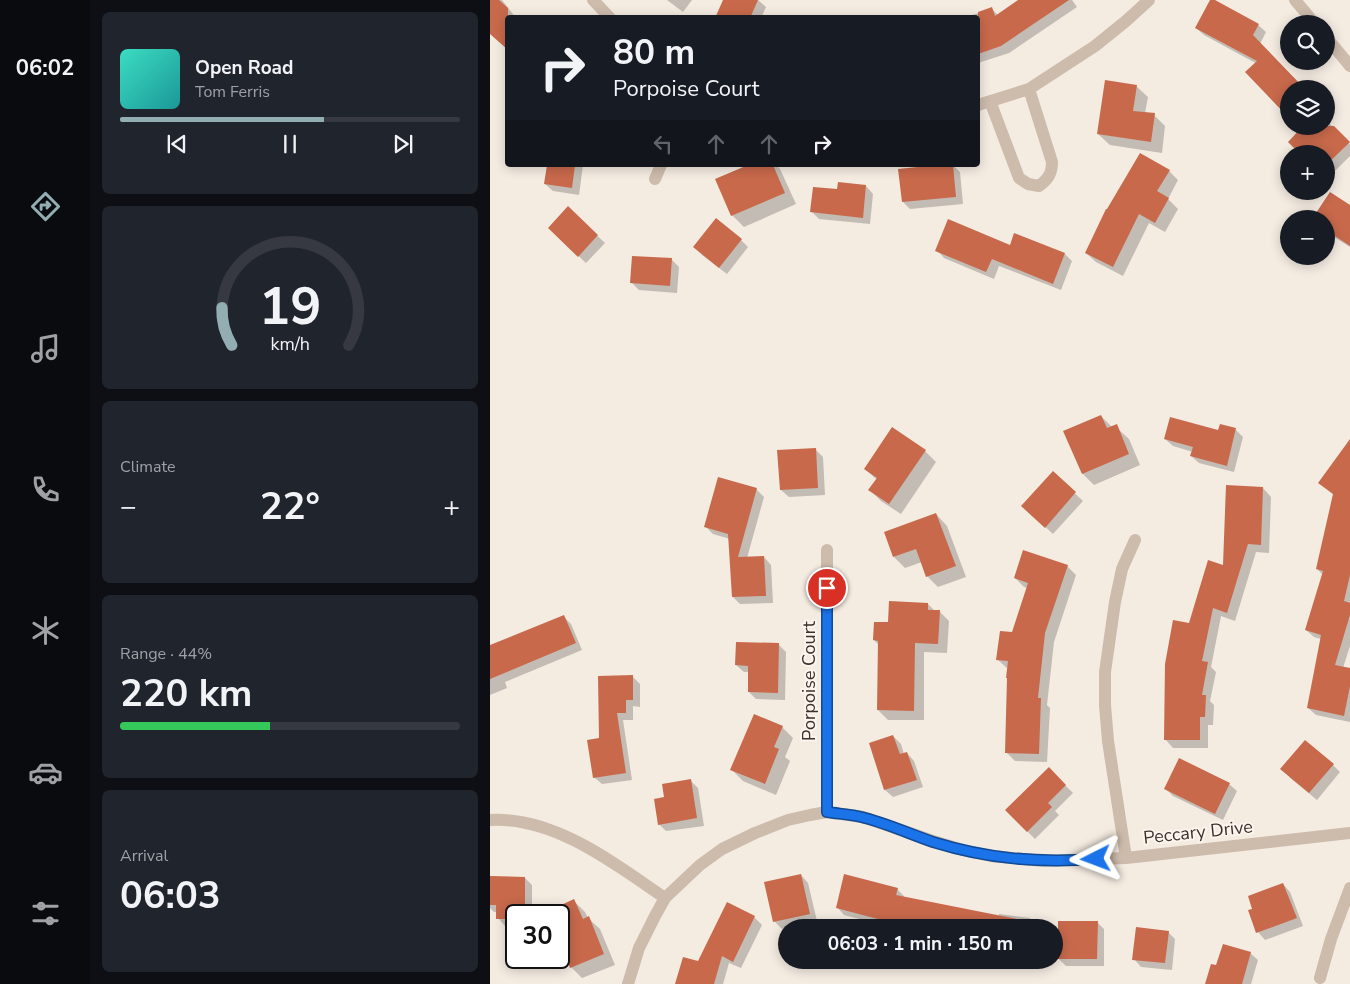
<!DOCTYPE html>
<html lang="en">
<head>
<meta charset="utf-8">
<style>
  body { margin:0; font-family:"Nunito Sans",sans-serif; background:#20242c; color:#f1f3f6; height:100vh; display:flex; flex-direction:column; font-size:19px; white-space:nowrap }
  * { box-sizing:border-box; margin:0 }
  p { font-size:16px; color:#9ea1a6 }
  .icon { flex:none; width:28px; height:28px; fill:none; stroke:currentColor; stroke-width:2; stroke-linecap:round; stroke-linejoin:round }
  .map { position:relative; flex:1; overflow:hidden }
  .panel { display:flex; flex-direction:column; gap:12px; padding:12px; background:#0d0f14; width:400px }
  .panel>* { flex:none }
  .hud { position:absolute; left:15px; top:15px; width:475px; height:152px; border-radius:5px; box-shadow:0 2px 12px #0003; background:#171b24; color:#f1f3f6; overflow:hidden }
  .buttons { position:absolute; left:790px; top:15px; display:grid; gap:10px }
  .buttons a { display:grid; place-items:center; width:55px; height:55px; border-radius:50%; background:#171b24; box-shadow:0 2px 12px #0003; font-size:25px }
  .speed { position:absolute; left:15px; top:904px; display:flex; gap:10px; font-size:25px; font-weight:700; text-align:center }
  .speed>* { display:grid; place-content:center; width:65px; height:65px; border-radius:50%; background:#171b24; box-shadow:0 2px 12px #0003; line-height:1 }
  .speed .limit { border:2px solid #111; border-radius:8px; background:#fff; color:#111 }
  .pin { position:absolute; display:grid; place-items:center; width:42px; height:42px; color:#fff; margin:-21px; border:2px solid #fff; border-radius:50%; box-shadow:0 1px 5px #0007 }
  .me { position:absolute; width:55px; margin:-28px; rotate:267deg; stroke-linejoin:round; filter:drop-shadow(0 0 4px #0008) }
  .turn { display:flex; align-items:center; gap:18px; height:105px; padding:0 25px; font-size:22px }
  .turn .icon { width:65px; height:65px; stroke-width:2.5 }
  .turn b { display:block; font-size:35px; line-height:42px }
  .lanes { display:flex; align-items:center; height:48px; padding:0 25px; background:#0003; justify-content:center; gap:25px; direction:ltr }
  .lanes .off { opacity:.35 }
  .big { font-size:38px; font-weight:700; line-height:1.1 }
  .panel .card { flex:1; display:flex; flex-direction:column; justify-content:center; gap:8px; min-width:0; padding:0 18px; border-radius:8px; background:#20242c }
  .panel .dial { align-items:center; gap:0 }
  .dial svg { height:130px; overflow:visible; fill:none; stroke:#363941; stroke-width:7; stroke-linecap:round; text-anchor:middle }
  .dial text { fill:#f1f3f6; stroke:none }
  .song { display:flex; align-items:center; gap:15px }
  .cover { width:60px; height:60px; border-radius:8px; background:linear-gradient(135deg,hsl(170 70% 55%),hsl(180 70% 35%)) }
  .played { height:5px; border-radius:2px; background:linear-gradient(90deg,#92aeb2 60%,#363941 60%) }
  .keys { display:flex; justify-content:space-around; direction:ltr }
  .heat { display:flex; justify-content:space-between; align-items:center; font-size:28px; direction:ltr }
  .charge { height:8px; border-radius:4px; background:linear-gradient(90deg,#34c759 44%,#363941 0) }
  .trip { position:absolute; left:288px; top:919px; width:285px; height:50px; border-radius:25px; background:#171b24; box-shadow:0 2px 12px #0003; font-weight:700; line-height:50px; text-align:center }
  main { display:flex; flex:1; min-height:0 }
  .tabs { display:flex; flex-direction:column; width:90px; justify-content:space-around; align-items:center; background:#090b0e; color:#9ea1a6 }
  .tabs .icon { width:35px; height:35px }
  .tabs .current { color:#92aeb2 }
  .tabs b { font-size:22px; color:#f1f3f6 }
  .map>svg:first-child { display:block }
</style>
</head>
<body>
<main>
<nav class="tabs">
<b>06:02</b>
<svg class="icon current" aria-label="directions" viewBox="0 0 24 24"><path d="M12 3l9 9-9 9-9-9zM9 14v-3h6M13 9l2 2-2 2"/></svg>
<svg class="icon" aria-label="music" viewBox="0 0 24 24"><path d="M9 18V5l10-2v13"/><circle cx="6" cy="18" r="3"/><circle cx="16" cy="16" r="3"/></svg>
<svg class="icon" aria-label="phone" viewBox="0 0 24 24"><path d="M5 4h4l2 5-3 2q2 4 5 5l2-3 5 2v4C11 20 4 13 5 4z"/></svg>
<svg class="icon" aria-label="climate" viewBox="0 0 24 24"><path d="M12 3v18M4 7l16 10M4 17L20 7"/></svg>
<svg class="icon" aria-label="car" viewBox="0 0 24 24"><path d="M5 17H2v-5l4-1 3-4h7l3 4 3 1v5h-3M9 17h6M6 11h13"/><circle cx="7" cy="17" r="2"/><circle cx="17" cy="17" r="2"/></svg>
<svg class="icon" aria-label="filters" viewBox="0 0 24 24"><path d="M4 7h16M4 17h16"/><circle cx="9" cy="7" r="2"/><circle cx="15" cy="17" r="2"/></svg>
</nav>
<section class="panel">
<div class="card">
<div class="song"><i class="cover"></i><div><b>Open Road</b><p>Tom Ferris</p></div></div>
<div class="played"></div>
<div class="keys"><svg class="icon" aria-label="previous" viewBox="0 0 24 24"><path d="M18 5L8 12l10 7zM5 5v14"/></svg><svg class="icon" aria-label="pause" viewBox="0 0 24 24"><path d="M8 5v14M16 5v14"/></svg><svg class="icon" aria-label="next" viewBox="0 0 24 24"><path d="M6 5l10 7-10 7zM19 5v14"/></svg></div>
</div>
<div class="card dial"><svg viewBox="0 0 100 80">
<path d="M14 69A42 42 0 1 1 86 69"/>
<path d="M14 69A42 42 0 0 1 8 46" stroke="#92aeb2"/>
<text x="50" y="56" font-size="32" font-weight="700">19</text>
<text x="50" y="72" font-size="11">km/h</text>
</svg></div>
<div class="card"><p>Climate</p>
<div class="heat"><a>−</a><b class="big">22°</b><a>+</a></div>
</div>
<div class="card"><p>Range · 44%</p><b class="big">220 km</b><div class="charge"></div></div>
<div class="card"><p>Arrival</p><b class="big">06:03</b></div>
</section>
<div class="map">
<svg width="860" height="984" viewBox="0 0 860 984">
  <rect width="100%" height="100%" fill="#f4ebe1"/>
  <path fill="#0003" d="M0,0H12L26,18H18L0,31Z
    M177,0H202L193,12Z
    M235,0H268L276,7L271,18H226Z
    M530,0H582L587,7L519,53L488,63V18H483L482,15L502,9L508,15Z
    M721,0L768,25L776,32L770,44L813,89L714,35L706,28Z
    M646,86L658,97L655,113L664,115L675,126L672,153L620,145L608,134Z
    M836,120L860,144V156L837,179L836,154L809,126H836Z
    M58,165H93L89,195L63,191L55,184Z
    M261,165H286L290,169L306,204L254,227L242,215Z
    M460,165H463L470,172L473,204L420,209L413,202Z
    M679,171L688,180L678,199L688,209L675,232L659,223L633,276L606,262L596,253Z
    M376,186L383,194L380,224L329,219L321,211Z
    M860,206V247L836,232V219Z
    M78,208L115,243L96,263L59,228Z
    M251,240L258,247L237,274L212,255L205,247Z
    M520,247L575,254L582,261L571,290L509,266L504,279L454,258L447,250Z
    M181,259L189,267L187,293L149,290L142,283Z
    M611,416L623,428H627L639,439L650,465L604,485L593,474L575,432Z
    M731,426L746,430L753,437L744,472L709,463L701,456L703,452L683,446L675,439L729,431Z
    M860,445V646L853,668L860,670V722L826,715L818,708L831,639L824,637L816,630L833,575L827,569L844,495L830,483Z
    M325,449L333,457L335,495L299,497L291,490Z
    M435,451L446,462L411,514L391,501L380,490L387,480L375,469Z
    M563,473L593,501L563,534L540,513Z
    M773,488L781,497L779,553L766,552L745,621L731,616L721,667L726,672L720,701L724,705L723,725H718V748H683L675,739L700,624L734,566Z
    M266,489L274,497L257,558L274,557L281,565L283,603L250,604L243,597L240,539L223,534L216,527Z
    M446,514L457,526L476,577L448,587L437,576L432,562L415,568L404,557Z
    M577,566L586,575L564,642L557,705L560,708L557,762L525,761L516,752L518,669L508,660L522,634L538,588L534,587L525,578Z
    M438,604L445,611H449L459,621L457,653L434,652V720H398L388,710L389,645L384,640L399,624Z
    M73,616L81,624L92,650L15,682L17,688L0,695V654Z
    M289,645L296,652L295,700L266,699L259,692L260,672H254L246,665Z
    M142,676L150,684V707L143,706V720H133L142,780L112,784L104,777L110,739Z
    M292,727L303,738L295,757L300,761L286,795L253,781L242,770Z
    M403,736L411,744L414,754L417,753L424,761L433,787L403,797L395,790L381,743Z
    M843,765L850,772L827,800L799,777Z
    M559,769L583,793L565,811L569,815L545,839L516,810Z
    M201,781L208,788L214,826L176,831L169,824L176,798Z
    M739,784L747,791L733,820L683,796L675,788Z
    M311,875L318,883L327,921L292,929L285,922L276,883Z
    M0,877L35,878L42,885V915H26V926H15L8,918V912H4L0,908Z
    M793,884L800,892L813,926L775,940L768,932L764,909Z
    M407,889L414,896V898L484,928H404L354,915L347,907Z
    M84,901L95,912L98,918L110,929L125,965L92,978L81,967L69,937V915H60L58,911Z
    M509,914L540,918L547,926V928H508Z
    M264,917L272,925L251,968L239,963L233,984H186Z
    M607,922L614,929V966H576L569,959Z
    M678,932L685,939L682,970L651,967L644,959Z
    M760,953L768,960L761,984H716L727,967Z
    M511,960H543L542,965L512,961Z"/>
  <path fill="#c8694b" d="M0,0H9L18,8V50L0,34Z
    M233,0H268L260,18H225Z
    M528,0H579L511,46L488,54V12L502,7L505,16Z
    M720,0H725L769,24L763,35L815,89H799V118L755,72L767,61L705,28Z
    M615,80L647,85L643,111L665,113L661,142L607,134Z
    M813,126H844L860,142L836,165V154H810L798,142Z
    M650,153L680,170L667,191L679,198L665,223L649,214L623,267L595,253L616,209H617Z
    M57,165H85L82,188L54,184Z
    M258,165H283L295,193L241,216L225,179Z
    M447,165H463L466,197L412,202L408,169Z
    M348,182L376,185L373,218L320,212L323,187L347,189Z
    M840,192L860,205V246L836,230V219H822Z
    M78,206L108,235L88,257L58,228Z
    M226,218L252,239L229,268L203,247Z
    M458,219L520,245L524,233L575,253L563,284L502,259L496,272L445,251Z
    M142,256L182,258L180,286L140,283Z
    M611,415L617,428L627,424L639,454L592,474L573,431Z
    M680,417L728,430L730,424L746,428L737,466L700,456L703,447L674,439Z
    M402,427L436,450L399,504L378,490L387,478L374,469Z
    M860,439V575L854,601L860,603V615L845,665L860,668V686L854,716L817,708L831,635L815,630L833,571L826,569L843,494L828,483Z
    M326,448L328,488L290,490L287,450Z
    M563,471L586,492L555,528L531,506Z
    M228,477L267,488L248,557L274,556L276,596L242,597L238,534L214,527Z
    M736,485L773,487L771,545L758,544L737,613L723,608L712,661L718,662L712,695H716L715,717H710V740H674L675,664L683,620L699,623L718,560L733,565Z
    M446,513L466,566L436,577L426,549L403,557L394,532Z
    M533,550L578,565L555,633L548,698H551L549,754L515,753L517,678H516L518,661L506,660L510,631L522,632L538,583L524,578Z
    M399,601L438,603V610H450L448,644L425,643L424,711L387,710L388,641L383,640L384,622H398Z
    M74,615L86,643L0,679V645Z
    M246,642L289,643L288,693L258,692V666L245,665Z
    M143,675V700H136V713H127L136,773L103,778L97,740L109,738L108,676Z
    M264,714L293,726L284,747L289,749L275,784L240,770Z
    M403,735L410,754L417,752L427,780L394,790L379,743Z
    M815,740L844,764L819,793L790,769Z
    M689,758L740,783L725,814L674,789Z
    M559,767L576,785L558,803L562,807L537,832L515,810Z
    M201,779L207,818L168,825L164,799L174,797L172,784Z
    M311,874L320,914L283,922L274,882Z
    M354,874L408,888L406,895L527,919L526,928H422L346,908Z
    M0,876L35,877V915H26V919H6V905H0Z
    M793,883L807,918L766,933L758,910L762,909L758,896Z
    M84,899L93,919L99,916L114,954L80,968L69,940V906Z
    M237,902L265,916L243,962L232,956L224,984H185L193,957L208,961Z
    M568,921H608L607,959H568Z
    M646,927L679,931L675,963L642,960Z
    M733,944L761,952L752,984H715L721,964L726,965Z"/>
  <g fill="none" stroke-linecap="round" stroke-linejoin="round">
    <path stroke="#cdbbac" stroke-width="12" d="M103,0L120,18
      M805,0L825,24
      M836,37L860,66
      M500,101L529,178L538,184L549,186C558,179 562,174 562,162L539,89
      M488,105L539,89L605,46L636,21L659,0
      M165,179L171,165
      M337,550V812
      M0,820C64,816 125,864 175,898
      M636,858L618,741L615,705V672L625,602L632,569L645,540
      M830,978L841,939L860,888
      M138,984L149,948L165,916L175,898L210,865L232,849L265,833L298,820L320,815L337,812L373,817L443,841L473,850L501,856L554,861L636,858L860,833"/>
  </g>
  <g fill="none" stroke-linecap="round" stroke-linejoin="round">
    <g stroke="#114b97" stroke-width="12">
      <path id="route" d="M337,588V812C349,814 362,814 375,818C398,824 420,834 443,842C498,859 548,863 606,859"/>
    </g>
    <use href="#route" stroke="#1a73e8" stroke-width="9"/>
  </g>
  <g text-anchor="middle" stroke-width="4" stroke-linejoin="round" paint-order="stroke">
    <g font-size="18" fill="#3b302b" stroke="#fbf5ee">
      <text transform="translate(319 681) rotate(-90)" y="6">Porpoise Court</text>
      <text transform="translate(708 832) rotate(-6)" y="6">Peccary Drive</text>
    </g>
  </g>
</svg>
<div class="buttons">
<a><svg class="icon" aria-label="search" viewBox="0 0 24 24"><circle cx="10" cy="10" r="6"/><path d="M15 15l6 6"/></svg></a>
<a><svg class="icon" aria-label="layers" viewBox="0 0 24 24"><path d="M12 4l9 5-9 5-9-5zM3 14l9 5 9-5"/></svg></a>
<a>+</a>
<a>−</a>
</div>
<div class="speed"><div class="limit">30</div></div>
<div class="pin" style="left:337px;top:588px;background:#d93025"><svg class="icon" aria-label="arrive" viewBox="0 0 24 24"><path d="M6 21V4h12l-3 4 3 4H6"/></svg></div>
<svg class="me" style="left:606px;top:859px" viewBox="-20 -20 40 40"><path d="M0-17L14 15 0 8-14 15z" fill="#1a73e8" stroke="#fff" stroke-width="4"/></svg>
<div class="trip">06:03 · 1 min · 150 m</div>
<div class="hud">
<div class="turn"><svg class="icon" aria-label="right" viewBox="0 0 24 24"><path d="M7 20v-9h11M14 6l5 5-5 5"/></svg><div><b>80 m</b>Porpoise Court</div></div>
<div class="lanes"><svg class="icon off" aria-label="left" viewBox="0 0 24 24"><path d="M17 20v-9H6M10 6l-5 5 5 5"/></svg><svg class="icon off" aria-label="ahead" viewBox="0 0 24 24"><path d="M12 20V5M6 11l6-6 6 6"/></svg><svg class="icon off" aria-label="ahead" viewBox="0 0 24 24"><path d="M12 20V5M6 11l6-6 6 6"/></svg><svg class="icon" aria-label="right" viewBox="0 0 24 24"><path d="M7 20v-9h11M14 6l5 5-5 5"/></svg></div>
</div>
</div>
</main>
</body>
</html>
